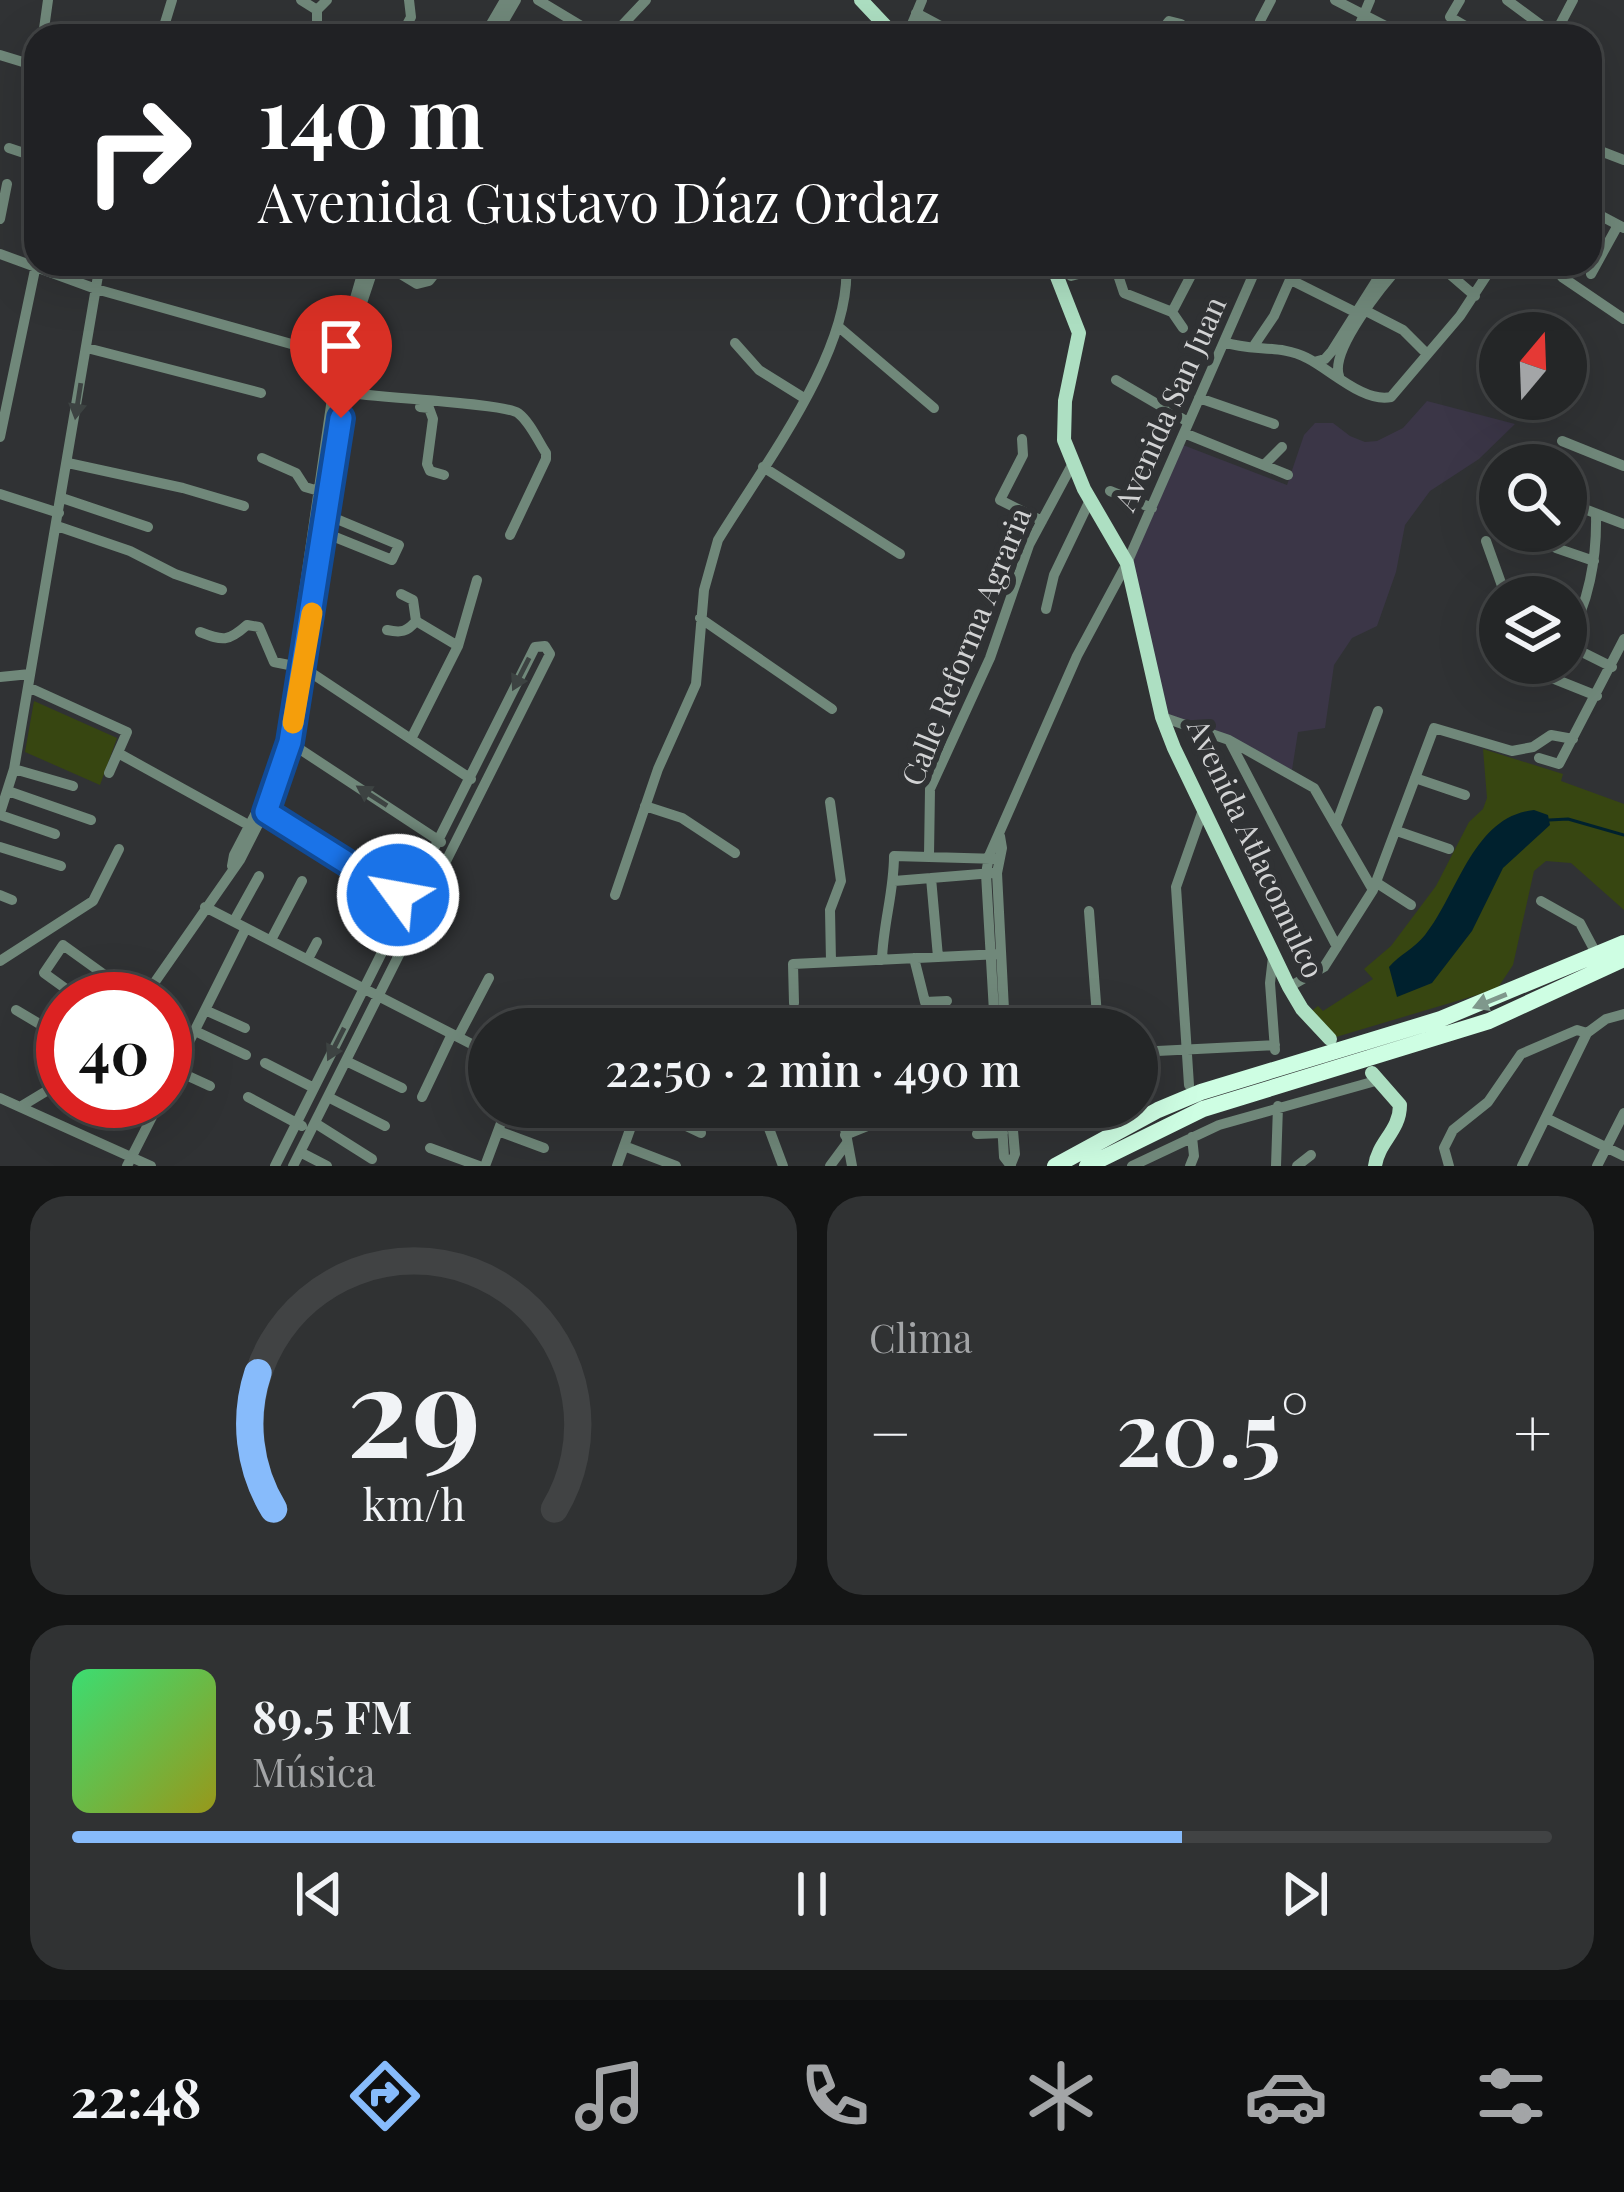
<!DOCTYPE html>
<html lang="es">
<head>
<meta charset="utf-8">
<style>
  body { margin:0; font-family:"Playfair Display",serif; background:#303233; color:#f1f3f6; height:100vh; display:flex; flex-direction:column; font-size:45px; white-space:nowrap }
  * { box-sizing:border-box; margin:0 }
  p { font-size:39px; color:#a3a5a7 }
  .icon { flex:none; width:66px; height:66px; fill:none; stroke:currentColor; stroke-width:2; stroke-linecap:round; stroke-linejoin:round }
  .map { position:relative; height:1166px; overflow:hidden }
  .drawer { display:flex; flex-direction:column; gap:30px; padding:30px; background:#141515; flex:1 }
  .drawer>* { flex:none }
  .top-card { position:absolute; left:24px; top:24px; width:1578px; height:252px; border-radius:36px; box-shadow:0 12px 48px #0002,0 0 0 3px #414344; background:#202124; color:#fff; overflow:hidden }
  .needle { width:78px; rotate:19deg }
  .controls { position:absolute; left:1479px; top:312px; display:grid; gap:24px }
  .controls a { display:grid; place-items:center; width:108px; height:108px; border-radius:50%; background:#242627; box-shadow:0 12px 48px #0002,0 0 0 3px #414344; font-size:60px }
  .speed { position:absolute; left:36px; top:972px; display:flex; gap:24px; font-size:60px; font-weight:700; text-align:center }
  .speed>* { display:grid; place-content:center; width:156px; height:156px; border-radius:50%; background:#242627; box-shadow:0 12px 48px #0002,0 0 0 3px #414344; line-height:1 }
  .speed .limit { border:18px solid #d22; background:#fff; color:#111 }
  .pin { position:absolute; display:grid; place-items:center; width:102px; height:102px; color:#fff; margin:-123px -51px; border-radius:50% 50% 50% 0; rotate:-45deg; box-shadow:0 0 12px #0007 }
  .pin .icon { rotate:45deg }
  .me { position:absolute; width:132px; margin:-66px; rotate:302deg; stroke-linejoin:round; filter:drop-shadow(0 0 9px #0008) }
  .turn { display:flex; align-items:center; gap:42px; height:252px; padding:0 36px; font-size:54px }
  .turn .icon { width:156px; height:156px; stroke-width:2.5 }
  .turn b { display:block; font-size:84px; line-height:102px }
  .big { font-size:90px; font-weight:600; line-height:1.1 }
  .drawer .widget { flex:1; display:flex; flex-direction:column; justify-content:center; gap:18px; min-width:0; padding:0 42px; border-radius:36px; background:#303233 }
  .drawer .dial { align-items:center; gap:0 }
  .dial svg { height:312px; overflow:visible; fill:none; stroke:#414344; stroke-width:7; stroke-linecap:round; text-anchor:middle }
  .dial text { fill:#f1f3f6; stroke:none }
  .song { display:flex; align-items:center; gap:36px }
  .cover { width:144px; height:144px; border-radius:18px; background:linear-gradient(135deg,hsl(140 70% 55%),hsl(60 70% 35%)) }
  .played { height:12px; border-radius:6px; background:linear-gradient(90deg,#87bbfb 75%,#414344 75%) }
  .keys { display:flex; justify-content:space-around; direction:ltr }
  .heat { display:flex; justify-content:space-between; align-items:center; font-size:66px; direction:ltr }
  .drawer .tiles { flex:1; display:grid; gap:30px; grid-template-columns:1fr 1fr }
  .widget:last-child { grid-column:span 2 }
  .trip { position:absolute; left:468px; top:1008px; width:690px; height:120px; border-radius:60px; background:#242627; box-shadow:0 12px 48px #0002,0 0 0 3px #414344; font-weight:600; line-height:120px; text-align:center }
  .tab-bar { display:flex; height:192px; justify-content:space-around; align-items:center; background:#0e0f10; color:#a3a5a7 }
  .tab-bar .icon { width:84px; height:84px }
  .tab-bar .on { color:#87bbfb }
  .tab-bar b { font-size:54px; color:#f1f3f6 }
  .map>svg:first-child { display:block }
</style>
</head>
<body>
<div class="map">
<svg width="1624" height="1166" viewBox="0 0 1624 1166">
  <rect width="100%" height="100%" fill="#303234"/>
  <path fill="#3b3647" d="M1427,401L1515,424L1479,459L1430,491L1405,525L1396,572L1377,626L1352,638L1334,665L1325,728L1298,732L1292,770L1203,725L1163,715L1129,570L1183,445L1287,485L1304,435L1315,423H1333L1350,436L1365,442L1377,441L1403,428Z"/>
  <path fill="#374611" d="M34,701L117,738L100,785L25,752Z
    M1483,749L1563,774L1561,781L1624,804V910L1571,863L1546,861L1534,871L1513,965L1497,989L1336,1037L1309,1013L1318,1006L1323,1011L1373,979L1364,969L1391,946L1436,886L1469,822L1483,809L1487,798Z"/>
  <path fill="#00212e" d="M1534,810L1548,815L1550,825L1503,868L1472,931L1432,983L1397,997L1389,967C1399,955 1415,948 1425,935C1458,894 1473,816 1534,810Z"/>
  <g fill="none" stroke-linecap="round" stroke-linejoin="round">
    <path stroke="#00212e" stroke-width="3" d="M1549,820L1568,819L1624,835"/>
    <path stroke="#70887a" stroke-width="10" d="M301,0L317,10
      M538,0L598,36
      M1335,0L1405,36
      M1460,0L1450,17L1474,31L1472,36
      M1507,0L1556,36
      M916,13L959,36
      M1263,30L1260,21L1271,0
      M43,36L48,0
      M161,36L172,0
      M317,36V10L327,0
      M401,36L411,17L409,0
      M484,36L505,0
      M495,36L516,0
      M612,36L646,0
      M907,36L922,0
      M1157,36L1169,21L1181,24L1186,36
      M1355,36L1370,0
      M1554,36L1573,0
      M0,55L36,66
      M1590,61V68
      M1590,147L1624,160
      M9,148L36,157
      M1590,210L1624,228
      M0,219L7,184
      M0,254L96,289L341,358
      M384,264L417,284L429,281L437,271L457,264
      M1438,264L1475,296
      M1569,264L1562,277L1624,319
      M1067,265L1070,264
      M1116,269L1124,293L1172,312L1183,328
      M1591,274L1618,225
      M1071,276L1108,266
      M1291,280L1355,312
      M1172,312L1197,264
      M1368,312L1403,330L1426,353
      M840,328L934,408
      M1224,342C1251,352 1281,344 1307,358C1331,370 1364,403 1391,397L1460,316L1494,264
      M735,343L759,370L804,398
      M1253,347L1274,316L1297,264
      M87,348L261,393
      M1314,362L1325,359L1332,351L1387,264
      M1339,376C1330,350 1383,284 1402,264
      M1116,380L1188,422
      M344,392C375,398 504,403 518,413C530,422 538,441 546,453V459L510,535
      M1199,398L1274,424
      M420,407L429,408L433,419L427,464L430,471L444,475
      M1184,433L1288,475
      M0,437L36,265
      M1022,439L1023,455L1000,500L1042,521
      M1562,441L1624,466
      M262,458L296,473L305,487L319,491
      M68,463L183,488L244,506
      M1264,465L1282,447
      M763,467L900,554
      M1110,491L1152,508
      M0,494L59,513
      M62,498L148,527
      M1566,502L1624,524
      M57,526L130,551L175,574L222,590
      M325,533L392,560L399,545L327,515
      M1486,541L1506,597
      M1556,548L1594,561
      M1046,609L1054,575L1090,500
      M700,618L832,709
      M416,621L458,646
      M387,630C401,633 407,632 416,621L413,600L401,594
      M200,632C223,641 228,642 247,625L259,627L274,662L304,668L471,779
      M1566,642C1589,605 1597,557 1596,514
      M1566,644L1612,667
      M1531,663L1542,674L1597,696
      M0,677L30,674
      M28,687L127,732L109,773
      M1162,717L1229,740L1314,788L1373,890
      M411,739L458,646L477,580
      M286,740L441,842
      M1230,742L1337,947
      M118,753L254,828
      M1539,758L1559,764L1624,639
      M14,769L73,786
      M1415,778L1465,795
      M8,791L91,820
      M830,802L841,881L830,910L831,962
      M645,806L682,818L735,853
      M262,810L414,905
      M0,813L14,769L100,264
      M0,815L55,834
      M1337,822L1378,711
      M1397,831L1449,849
      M1000,836L1002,848L997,873L1005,1029
      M0,847L61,866
      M929,855L930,789L990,658L1029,545L1073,463
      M232,866L234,855L259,807L283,737L338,357L365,264
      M931,878L938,957
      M894,881L993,873
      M1377,883L1411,905
      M0,895L12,900
      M615,895L658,769L696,684L704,590L718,540C763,466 853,350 846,264
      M1541,901L1580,923L1597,955
      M205,907L489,1053
      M1089,911L1098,1029
      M234,921L259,876
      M271,940L302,881
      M1273,957L1270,983L1275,1050
      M914,958L925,1002L947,1001
      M308,959L317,942
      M882,960C883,924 894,892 894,856L999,859
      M0,961L93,901L119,849
      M1289,987L1324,967L1373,890L1434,728L1512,751L1533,747L1551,735L1573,739
      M80,999L44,973L63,945L113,981
      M143,999L240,860L276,789L290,742L304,668L356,321L375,264
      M794,1003L793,964L1000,954
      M16,1010L63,1038
      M205,1010L245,1028
      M995,1029L986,874L989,856L1077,656L1127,563L1258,264
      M195,1031L246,1055
      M458,1037L489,978
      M1137,1052L1275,1045
      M346,1061L402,1088
      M265,1063L314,1088
      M175,1070L210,1086
      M1189,1085L1176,887L1203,810
      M165,1090L246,928
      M248,1097L302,1126
      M328,1097L385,1126
      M422,1097L452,1034
      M0,1098L151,1166
      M126,1101L154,1113
      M20,1107L63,1081
      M646,1107L701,1133
      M691,1107L715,1115
      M761,1107L783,1166
      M841,1107L852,1166
      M1001,1107L1004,1157L1011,1166
      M1102,1107L1103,1117
      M1546,1118L1624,1156
      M315,1123L372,1159
      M498,1131L544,1148
      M977,1134L1003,1133
      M845,1135L914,1107
      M624,1146L676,1166
      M430,1148L479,1166
      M300,1152L327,1166
      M1011,1164L1015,1154L1011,1107
      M127,1166L160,1101
      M275,1166L535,647L545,646L550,654L293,1166
      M485,1166L507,1107
      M617,1166L638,1107
      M830,1166L847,1143
      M1132,1166L1219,1125L1379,1080
      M1190,1166L1194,1156L1192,1137
      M1276,1166L1278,1106
      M1297,1166L1311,1155
      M1449,1166L1444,1148L1453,1130L1488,1102L1521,1054L1577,1030L1587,1033
      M1522,1166L1587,1033L1606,1019L1624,1014
      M1597,1166L1624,1113"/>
    <path stroke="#addfc2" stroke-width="14" d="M861,0L895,36
      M1052,264L1079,333L1065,401L1064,440L1084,489L1127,563L1162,717L1174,748L1289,987L1302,1009L1330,1039
      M1372,1073L1400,1105C1400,1131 1378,1142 1375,1166"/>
    <path stroke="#cefee3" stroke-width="16" d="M1055,1166L1158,1110L1201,1092L1441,1019L1624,943
      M1087,1166L1203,1109L1489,1021L1624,959"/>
  </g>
  <defs><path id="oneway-solid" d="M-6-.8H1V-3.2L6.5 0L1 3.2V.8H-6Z" transform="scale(3)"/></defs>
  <g fill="#3d4342">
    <use href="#oneway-solid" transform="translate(78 401) rotate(99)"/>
    <use href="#oneway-solid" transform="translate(521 674) rotate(117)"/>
    <use href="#oneway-solid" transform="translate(372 796) rotate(-147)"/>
    <use href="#oneway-solid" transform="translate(336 1044) rotate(117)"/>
  </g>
  <use fill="#7f988c" href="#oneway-solid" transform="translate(1490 1001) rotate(158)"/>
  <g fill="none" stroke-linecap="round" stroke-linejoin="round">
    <g stroke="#114b97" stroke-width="30">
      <path id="route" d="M341,418L290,742L266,812L398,895"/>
    </g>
    <use href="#route" stroke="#1a73e8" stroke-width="21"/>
    <path stroke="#f59e0b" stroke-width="21" d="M293,723L312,613"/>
  </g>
  <g text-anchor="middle" stroke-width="12" stroke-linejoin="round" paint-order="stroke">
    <g font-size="30" fill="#d2d3d4" stroke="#303234">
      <text transform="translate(1171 404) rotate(-66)" y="10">Avenida San Juan</text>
      <text transform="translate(967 647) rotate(-68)" y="10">Calle Reforma Agraria</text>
      <text transform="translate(1255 849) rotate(65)" y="10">Avenida Atlacomulco</text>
    </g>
  </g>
</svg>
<div class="controls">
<a><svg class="needle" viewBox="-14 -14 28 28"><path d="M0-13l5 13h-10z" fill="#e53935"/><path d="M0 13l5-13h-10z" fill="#a3a5a7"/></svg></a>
<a><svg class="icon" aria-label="search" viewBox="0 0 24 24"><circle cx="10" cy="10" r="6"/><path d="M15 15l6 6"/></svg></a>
<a><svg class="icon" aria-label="layers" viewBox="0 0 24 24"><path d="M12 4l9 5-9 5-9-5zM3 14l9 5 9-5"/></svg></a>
</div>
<div class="speed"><div class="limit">40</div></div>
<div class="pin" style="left:341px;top:418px;background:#d93025"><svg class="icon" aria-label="arrive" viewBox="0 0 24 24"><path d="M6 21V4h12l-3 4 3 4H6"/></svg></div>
<svg class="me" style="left:398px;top:895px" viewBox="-20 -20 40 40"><circle r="17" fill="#1a73e8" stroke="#fff" stroke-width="3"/><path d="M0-11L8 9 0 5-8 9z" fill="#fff"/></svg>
<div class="trip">22:50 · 2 min · 490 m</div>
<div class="top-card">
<div class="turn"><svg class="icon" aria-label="right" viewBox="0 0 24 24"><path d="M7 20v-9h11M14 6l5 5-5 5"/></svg><div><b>140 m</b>Avenida Gustavo Díaz Ordaz</div></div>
</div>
</div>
<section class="drawer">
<div class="tiles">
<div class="widget dial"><svg viewBox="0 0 100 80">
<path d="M14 69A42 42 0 1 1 86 69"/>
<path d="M14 69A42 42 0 0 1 10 34" stroke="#87bbfb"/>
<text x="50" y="56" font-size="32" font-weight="700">29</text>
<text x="50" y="72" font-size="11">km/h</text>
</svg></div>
<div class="widget"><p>Clima</p>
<div class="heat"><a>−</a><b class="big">20.5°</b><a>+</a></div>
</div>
<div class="widget">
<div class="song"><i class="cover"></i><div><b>89.5 FM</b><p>Música</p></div></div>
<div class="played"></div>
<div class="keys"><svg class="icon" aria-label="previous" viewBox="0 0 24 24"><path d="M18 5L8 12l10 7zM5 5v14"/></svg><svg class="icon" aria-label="pause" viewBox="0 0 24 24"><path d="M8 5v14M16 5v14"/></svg><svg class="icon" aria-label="next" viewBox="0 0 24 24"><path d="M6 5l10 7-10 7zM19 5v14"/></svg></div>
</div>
</div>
</section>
<nav class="tab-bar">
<b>22:48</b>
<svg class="icon on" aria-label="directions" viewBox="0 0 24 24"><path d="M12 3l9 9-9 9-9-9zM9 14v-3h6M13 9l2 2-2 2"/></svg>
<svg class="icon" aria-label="music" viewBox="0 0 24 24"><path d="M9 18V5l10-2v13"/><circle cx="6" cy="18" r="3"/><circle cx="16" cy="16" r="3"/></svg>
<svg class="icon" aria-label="phone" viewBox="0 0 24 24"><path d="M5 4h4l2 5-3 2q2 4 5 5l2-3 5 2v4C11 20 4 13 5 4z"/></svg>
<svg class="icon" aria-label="climate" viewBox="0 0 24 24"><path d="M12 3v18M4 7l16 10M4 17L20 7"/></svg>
<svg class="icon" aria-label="car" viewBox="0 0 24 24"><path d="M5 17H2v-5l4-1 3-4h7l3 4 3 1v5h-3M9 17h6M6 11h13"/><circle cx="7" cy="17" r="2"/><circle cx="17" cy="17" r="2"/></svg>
<svg class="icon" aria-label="filters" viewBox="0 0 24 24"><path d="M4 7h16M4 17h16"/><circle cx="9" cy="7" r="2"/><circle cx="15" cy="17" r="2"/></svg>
</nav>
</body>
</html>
